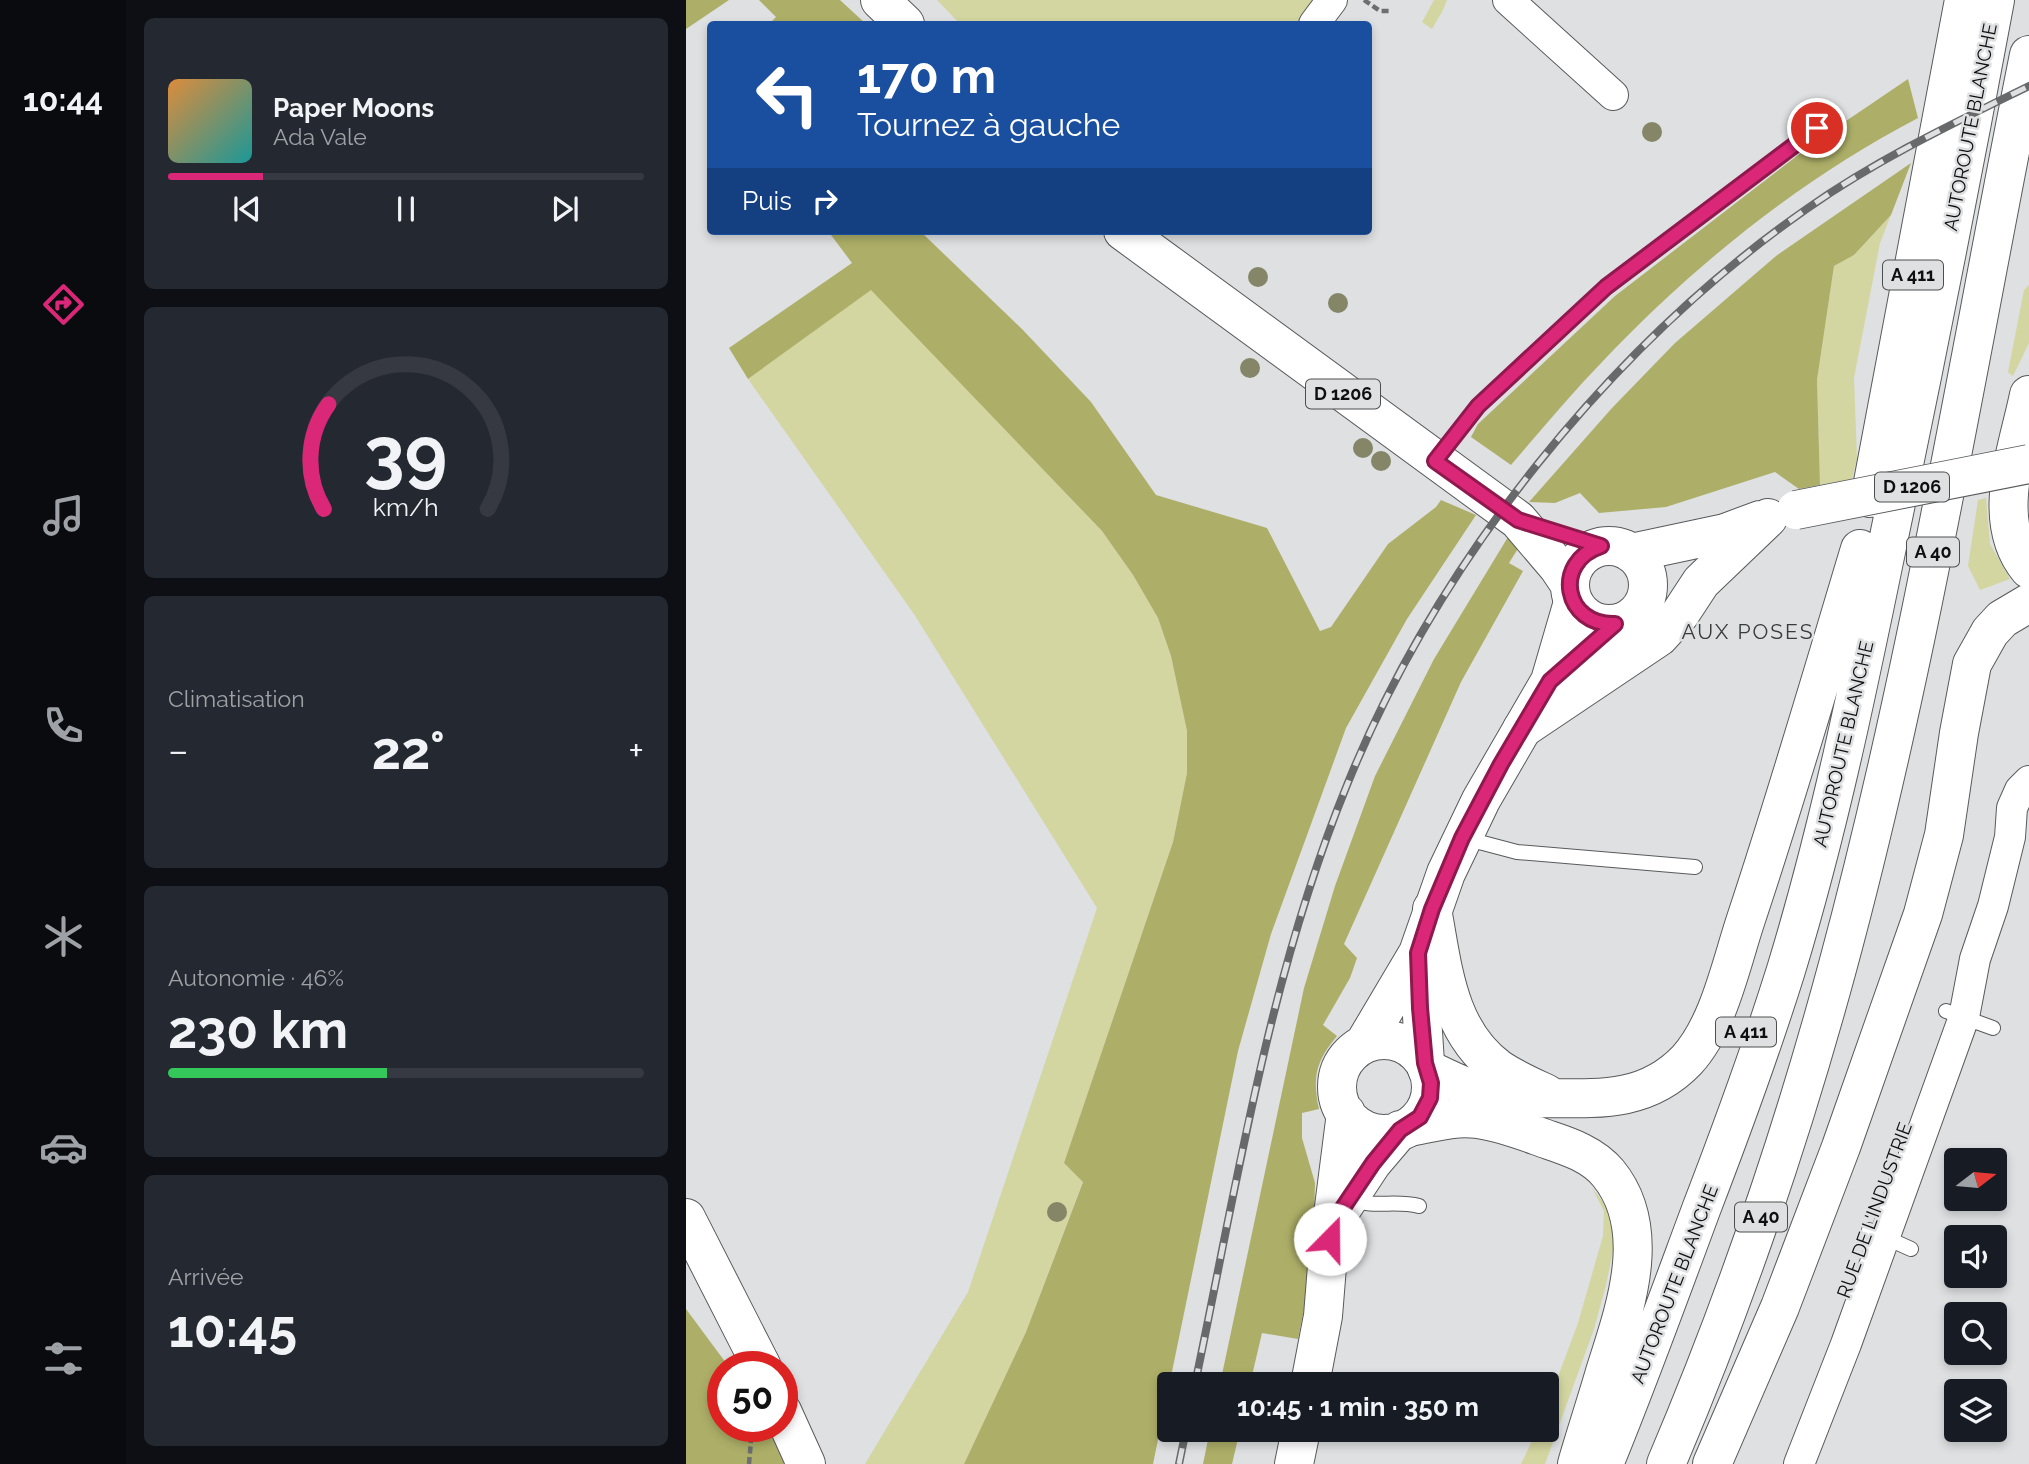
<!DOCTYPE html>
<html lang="fr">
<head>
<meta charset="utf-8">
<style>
  body { margin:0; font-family:Raleway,sans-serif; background:#242831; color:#f1f3f6; height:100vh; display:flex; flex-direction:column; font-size:26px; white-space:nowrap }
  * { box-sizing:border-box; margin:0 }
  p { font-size:23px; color:#9ea1a6 }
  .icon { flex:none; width:38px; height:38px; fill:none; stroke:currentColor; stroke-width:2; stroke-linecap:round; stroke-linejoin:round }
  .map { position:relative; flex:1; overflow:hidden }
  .details { display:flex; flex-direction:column; gap:18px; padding:18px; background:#0d0f14; width:560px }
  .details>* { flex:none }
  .hud { position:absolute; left:21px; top:21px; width:665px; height:214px; border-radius:7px; box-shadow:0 4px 10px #0003; background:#1a4fa0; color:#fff; overflow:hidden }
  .needle { width:46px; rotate:74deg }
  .tools { position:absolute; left:1258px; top:1148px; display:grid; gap:14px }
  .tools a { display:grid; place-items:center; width:63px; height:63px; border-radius:7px; background:#171b24; box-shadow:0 4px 10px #0003; font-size:35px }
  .speed { position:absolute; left:21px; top:1351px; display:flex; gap:14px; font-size:35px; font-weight:700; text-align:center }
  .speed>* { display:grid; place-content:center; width:91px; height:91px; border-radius:50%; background:#171b24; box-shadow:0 4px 10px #0003; line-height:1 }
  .speed .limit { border:10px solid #d22; background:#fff; color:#111 }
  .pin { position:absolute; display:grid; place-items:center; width:60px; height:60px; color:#fff; margin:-30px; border:4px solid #fff; border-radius:50%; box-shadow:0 2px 7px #0007 }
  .me { position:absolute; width:77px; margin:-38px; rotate:22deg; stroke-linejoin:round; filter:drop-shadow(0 0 5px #0008) }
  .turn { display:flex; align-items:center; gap:24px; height:147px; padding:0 35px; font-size:32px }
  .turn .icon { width:91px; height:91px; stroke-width:2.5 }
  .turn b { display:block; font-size:49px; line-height:60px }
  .then { display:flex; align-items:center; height:66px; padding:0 35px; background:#0003; gap:14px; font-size:26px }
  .big { font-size:52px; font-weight:700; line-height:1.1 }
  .details .tile { flex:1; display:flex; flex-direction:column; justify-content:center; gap:10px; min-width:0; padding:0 24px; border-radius:10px; background:#242831 }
  .details .dial { align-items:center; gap:0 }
  .dial svg { height:182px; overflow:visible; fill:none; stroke:#363941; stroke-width:7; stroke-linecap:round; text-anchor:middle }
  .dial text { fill:#f1f3f6; stroke:none }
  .song { display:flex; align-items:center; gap:21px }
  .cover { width:84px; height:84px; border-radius:10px; background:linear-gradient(135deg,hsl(30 70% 55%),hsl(180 70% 35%)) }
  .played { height:7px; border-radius:4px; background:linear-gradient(90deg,#db2777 20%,#363941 20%) }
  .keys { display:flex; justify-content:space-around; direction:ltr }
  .heat { display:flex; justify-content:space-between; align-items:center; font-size:38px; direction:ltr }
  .charge { height:10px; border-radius:5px; background:linear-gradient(90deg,#34c759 46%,#363941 0) }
  .trip { position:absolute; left:471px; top:1372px; width:402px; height:70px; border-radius:7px; background:#171b24; box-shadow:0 4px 10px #0003; font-weight:700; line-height:70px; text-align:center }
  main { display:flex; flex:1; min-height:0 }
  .dock { display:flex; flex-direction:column; width:126px; justify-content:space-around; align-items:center; background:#090b0e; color:#9ea1a6 }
  .dock .icon { width:49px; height:49px }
  .dock .current { color:#db2777 }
  .dock b { font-size:32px; color:#f1f3f6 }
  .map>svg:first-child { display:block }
</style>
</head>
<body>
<main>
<nav class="dock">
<b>10:44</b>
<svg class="icon current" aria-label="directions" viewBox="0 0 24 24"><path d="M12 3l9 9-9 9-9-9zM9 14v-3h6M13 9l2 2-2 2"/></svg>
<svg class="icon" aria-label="music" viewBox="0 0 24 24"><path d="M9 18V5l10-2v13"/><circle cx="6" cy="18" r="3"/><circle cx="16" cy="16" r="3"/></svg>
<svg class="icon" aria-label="phone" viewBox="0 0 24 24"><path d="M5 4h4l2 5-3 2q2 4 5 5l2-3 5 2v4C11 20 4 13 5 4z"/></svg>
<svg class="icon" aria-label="climate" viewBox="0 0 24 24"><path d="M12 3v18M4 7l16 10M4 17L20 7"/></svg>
<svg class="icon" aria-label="car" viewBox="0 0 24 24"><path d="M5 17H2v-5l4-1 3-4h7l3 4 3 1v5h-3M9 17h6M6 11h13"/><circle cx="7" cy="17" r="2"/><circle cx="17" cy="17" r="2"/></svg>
<svg class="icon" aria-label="filters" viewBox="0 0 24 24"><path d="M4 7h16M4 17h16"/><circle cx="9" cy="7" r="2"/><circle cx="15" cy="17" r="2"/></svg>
</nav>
<section class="details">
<div class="tile">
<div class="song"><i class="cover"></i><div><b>Paper Moons</b><p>Ada Vale</p></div></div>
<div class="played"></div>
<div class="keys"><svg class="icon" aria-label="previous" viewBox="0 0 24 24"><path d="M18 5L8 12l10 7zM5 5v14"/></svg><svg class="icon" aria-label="pause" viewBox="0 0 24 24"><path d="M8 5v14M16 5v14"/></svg><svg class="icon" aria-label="next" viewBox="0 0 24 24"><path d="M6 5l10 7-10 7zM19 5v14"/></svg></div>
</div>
<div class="tile dial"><svg viewBox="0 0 100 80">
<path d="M14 69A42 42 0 1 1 86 69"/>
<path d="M14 69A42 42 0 0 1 16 23" stroke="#db2777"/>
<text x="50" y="56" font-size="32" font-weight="700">39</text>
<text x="50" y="72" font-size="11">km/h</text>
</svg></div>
<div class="tile"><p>Climatisation</p>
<div class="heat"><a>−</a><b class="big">22°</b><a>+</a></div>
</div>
<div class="tile"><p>Autonomie · 46%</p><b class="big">230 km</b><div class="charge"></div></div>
<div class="tile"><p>Arrivée</p><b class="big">10:45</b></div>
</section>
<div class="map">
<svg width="1343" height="1464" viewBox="0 0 1343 1464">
  <rect width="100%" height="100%" fill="#dee0e2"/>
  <path fill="#d3d6a0" d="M251,0H630L611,24H274Z
    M748,0H761L757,10L746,29L736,22Z
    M1205,215L1194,243L1168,378L1171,459L1166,479L1134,485L1131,380L1148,266L1168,255Z
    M1343,285V343L1327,376L1322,372L1338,290Z
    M185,289L416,531L447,575L472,618L485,656L501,731V773L487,842L378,1163L397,1181L340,1332L278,1464H179L282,1292L411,908L228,614L62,379Z
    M1300,498L1304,544L1324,579L1294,590L1282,566L1292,500Z
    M906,1188L923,1209L929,1241L920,1285L908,1329L859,1464H835L851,1430H861V1406L892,1323L917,1236L918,1211Z"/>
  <path fill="#adaf68" d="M0,0H43L0,29Z
    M73,0H154L180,24H83L90,17Z
    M1222,79L1232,118C1115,179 1008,265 917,361C885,394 855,430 825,465L785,437L792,424L929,296L1129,142Z
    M1225,163L1205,215L1168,255L1148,266L1131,380L1134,485L1113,489L1089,472L980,507L913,513L894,493L869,503L843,502L926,408L989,343L1090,256Z
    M142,231H234L336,329L405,402L470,495L581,528L634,631L645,627L702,544L750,507L755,500L790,515L721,619L660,728L585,934L552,1051L467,1464H278L340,1332L397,1182L378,1163L487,842L501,773V731L485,656L472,618L447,575L416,531L185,290L62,379L43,348L166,263Z
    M822,537L833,547L823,563L837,571L775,682L658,944L671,958L664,978L637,1025L651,1036C630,1061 626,1077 633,1109L616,1113V1138L629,1183L627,1265L612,1339L576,1333L564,1384H534L618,988L649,886L689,776L748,659Z
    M0,1309L43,1367H37V1426H84L101,1464H0Z
    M524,1430H554L546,1464H517Z"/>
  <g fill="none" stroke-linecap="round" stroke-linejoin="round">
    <g stroke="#585a5c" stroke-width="16">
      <path id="lane" d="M750,460L792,406L920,287L1131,128
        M778,838L831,852L1009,867
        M1260,1011L1307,1028
        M666,1200C688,1208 710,1200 733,1206
        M1183,1230L1225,1249"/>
    </g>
    <g stroke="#585a5c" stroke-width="32">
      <path id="street" d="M822,0L927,95
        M628,24L646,0
        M1113,1464L1160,1344L1278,1017L1289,959L1307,906L1324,837L1326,808L1334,790L1343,781"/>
    </g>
    <g stroke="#585a5c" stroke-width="40">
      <path id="secondary" d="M866,680L929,624
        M732,954L739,1063
        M651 1087a47 47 0 1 1 94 0a47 47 0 1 1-94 0Z
        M678,1044L732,953L760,873L795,800L864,681L887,602
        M651,1216L686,1163L714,1130
        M0,1218L76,1367
        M624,1384L637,1316L642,1254L660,1113
        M96,1411L120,1464
        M608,1464L615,1430"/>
    </g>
    <g stroke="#585a5c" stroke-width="40">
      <path id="primary" d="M194,0L219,24
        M437,231L832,520L872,567L884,585
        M1343,395C1332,449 1303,521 1343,569
        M884 585a39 39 0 1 1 78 0a39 39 0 1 1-78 0Z
        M945,553L1039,533L1074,520
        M836,729L973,637L994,614L1015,582L1082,518"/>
    </g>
    <g stroke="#585a5c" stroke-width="40">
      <path id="highway" d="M1184,498L1278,0
        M746,909C757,967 761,1031 813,1069C828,1079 844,1086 861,1094
        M741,1069C766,1081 793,1095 820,1098C836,1100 852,1098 868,1098C918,1099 963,1100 1001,1060C1033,1025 1045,964 1060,919C1101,796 1137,672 1174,549
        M723,1127C745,1123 768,1116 791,1119C815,1122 840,1132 863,1140C884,1147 907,1155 922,1173C969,1230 938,1311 919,1372C910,1403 900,1433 891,1464
        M918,1464C953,1379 984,1293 1016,1207C1046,1129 1075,1050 1100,970C1144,826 1174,678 1204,532C1241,355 1276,178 1309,0
        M980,1464C1049,1302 1106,1135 1152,965C1233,666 1282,359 1343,55
        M1026,1464L1094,1307L1155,1147L1237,914L1258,835L1273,733L1286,664L1304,632L1316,619L1343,603"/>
    </g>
    <path stroke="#6d6e70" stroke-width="4.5" stroke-dasharray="7 3.5" stroke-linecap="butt" d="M678,0L694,11H705
      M63,1464L65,1441L70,1431"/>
    <use href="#lane" stroke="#fff" stroke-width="14"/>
    <use href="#street" stroke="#fff" stroke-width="30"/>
    <use href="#secondary" stroke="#fff" stroke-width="38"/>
    <use href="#primary" stroke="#fff" stroke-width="38"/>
    <use href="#highway" stroke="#fff" stroke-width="38"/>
    <g stroke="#67696a" stroke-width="8">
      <path id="rail" d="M509,1384C551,1184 583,976 661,785C751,562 925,345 1122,208C1192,159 1268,123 1343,86
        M493,1464L500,1430"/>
    </g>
    <use href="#rail" stroke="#dee0e2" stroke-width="5" stroke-dasharray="16" stroke-linecap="butt"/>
    <g stroke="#585a5c" stroke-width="40" stroke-linecap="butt">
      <path id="primary-bridge" d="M1110,510L1343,464"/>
    </g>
    <use href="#primary-bridge" stroke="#fff" stroke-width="38"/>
  </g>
  <g fill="#858667">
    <circle cx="966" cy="132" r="10"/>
    <circle cx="572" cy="277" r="10"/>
    <circle cx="652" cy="303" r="10"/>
    <circle cx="564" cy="368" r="10"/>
    <circle cx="677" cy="448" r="10"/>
    <circle cx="695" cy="461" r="10"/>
    <circle cx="371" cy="1212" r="10"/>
  </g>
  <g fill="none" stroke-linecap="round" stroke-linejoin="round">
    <g stroke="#8e194d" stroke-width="18">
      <path id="route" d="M644,1239L646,1224L687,1163L714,1130L734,1117L744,1098L745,1083L739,1063L734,1008L732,953L746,909L776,838L815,764L864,681L929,624C878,626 866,562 915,546L832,520L749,461L792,406L920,287L1131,128"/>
    </g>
    <use href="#route" stroke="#db2777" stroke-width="12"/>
  </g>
  <g text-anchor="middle" stroke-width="5" stroke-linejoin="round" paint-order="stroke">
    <g fill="#dee0e2" stroke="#4c4e4f" stroke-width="2">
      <rect x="1197" y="260.5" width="60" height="29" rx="5"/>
      <rect x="620" y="379.5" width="74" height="29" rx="5"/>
      <rect x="1189" y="472.5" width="74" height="29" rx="5"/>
      <rect x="1221" y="537.5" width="52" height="29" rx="5"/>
      <rect x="1030" y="1017.5" width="60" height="29" rx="5"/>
      <rect x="1049" y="1202.5" width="52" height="29" rx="5"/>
    </g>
    <g font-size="18" font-weight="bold" fill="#0e0f10">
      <text x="1227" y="281">A 411</text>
      <text x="657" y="400">D 1206</text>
      <text x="1226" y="493">D 1206</text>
      <text x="1247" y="558">A 40</text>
      <text x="1060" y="1038">A 411</text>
      <text x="1075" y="1223">A 40</text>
    </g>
    <g font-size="19" fill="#0e0f10" stroke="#dee0e2">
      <text transform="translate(1284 127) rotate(-79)" y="7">AUTOROUTE BLANCHE</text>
      <text transform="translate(1157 744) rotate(-77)" y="7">AUTOROUTE BLANCHE</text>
      <text transform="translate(1188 1210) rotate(-70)" y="7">RUE DE L'INDUSTRIE</text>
      <text transform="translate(988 1284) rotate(-69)" y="7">AUTOROUTE BLANCHE</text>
    </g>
    <g font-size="21" letter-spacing="2" fill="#393b3c" stroke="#dee0e2">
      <text x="1062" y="639">AUX POSES</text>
    </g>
  </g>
</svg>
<div class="tools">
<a><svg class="needle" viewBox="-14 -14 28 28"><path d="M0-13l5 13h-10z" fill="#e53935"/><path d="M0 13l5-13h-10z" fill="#9ea1a6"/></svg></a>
<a><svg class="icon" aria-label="sound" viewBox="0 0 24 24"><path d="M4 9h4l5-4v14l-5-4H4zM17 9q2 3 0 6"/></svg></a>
<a><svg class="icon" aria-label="search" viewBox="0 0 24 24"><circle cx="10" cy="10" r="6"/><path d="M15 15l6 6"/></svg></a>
<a><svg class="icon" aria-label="layers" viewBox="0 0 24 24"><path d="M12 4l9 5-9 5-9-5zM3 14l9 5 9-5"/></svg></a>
</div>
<div class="speed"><div class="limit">50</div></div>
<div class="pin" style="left:1131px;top:128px;background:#d93025"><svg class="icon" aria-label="arrive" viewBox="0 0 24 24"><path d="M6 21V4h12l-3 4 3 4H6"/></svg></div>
<svg class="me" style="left:644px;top:1239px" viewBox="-20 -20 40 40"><circle r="19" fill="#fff"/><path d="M0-13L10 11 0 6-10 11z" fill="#db2777"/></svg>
<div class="trip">10:45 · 1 min · 350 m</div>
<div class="hud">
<div class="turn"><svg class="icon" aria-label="left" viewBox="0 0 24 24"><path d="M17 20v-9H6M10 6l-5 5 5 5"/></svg><div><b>170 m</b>Tournez à gauche</div></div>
<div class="then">Puis<svg class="icon" aria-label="right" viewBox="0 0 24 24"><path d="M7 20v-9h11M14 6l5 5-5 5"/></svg></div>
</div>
</div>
</main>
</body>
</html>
